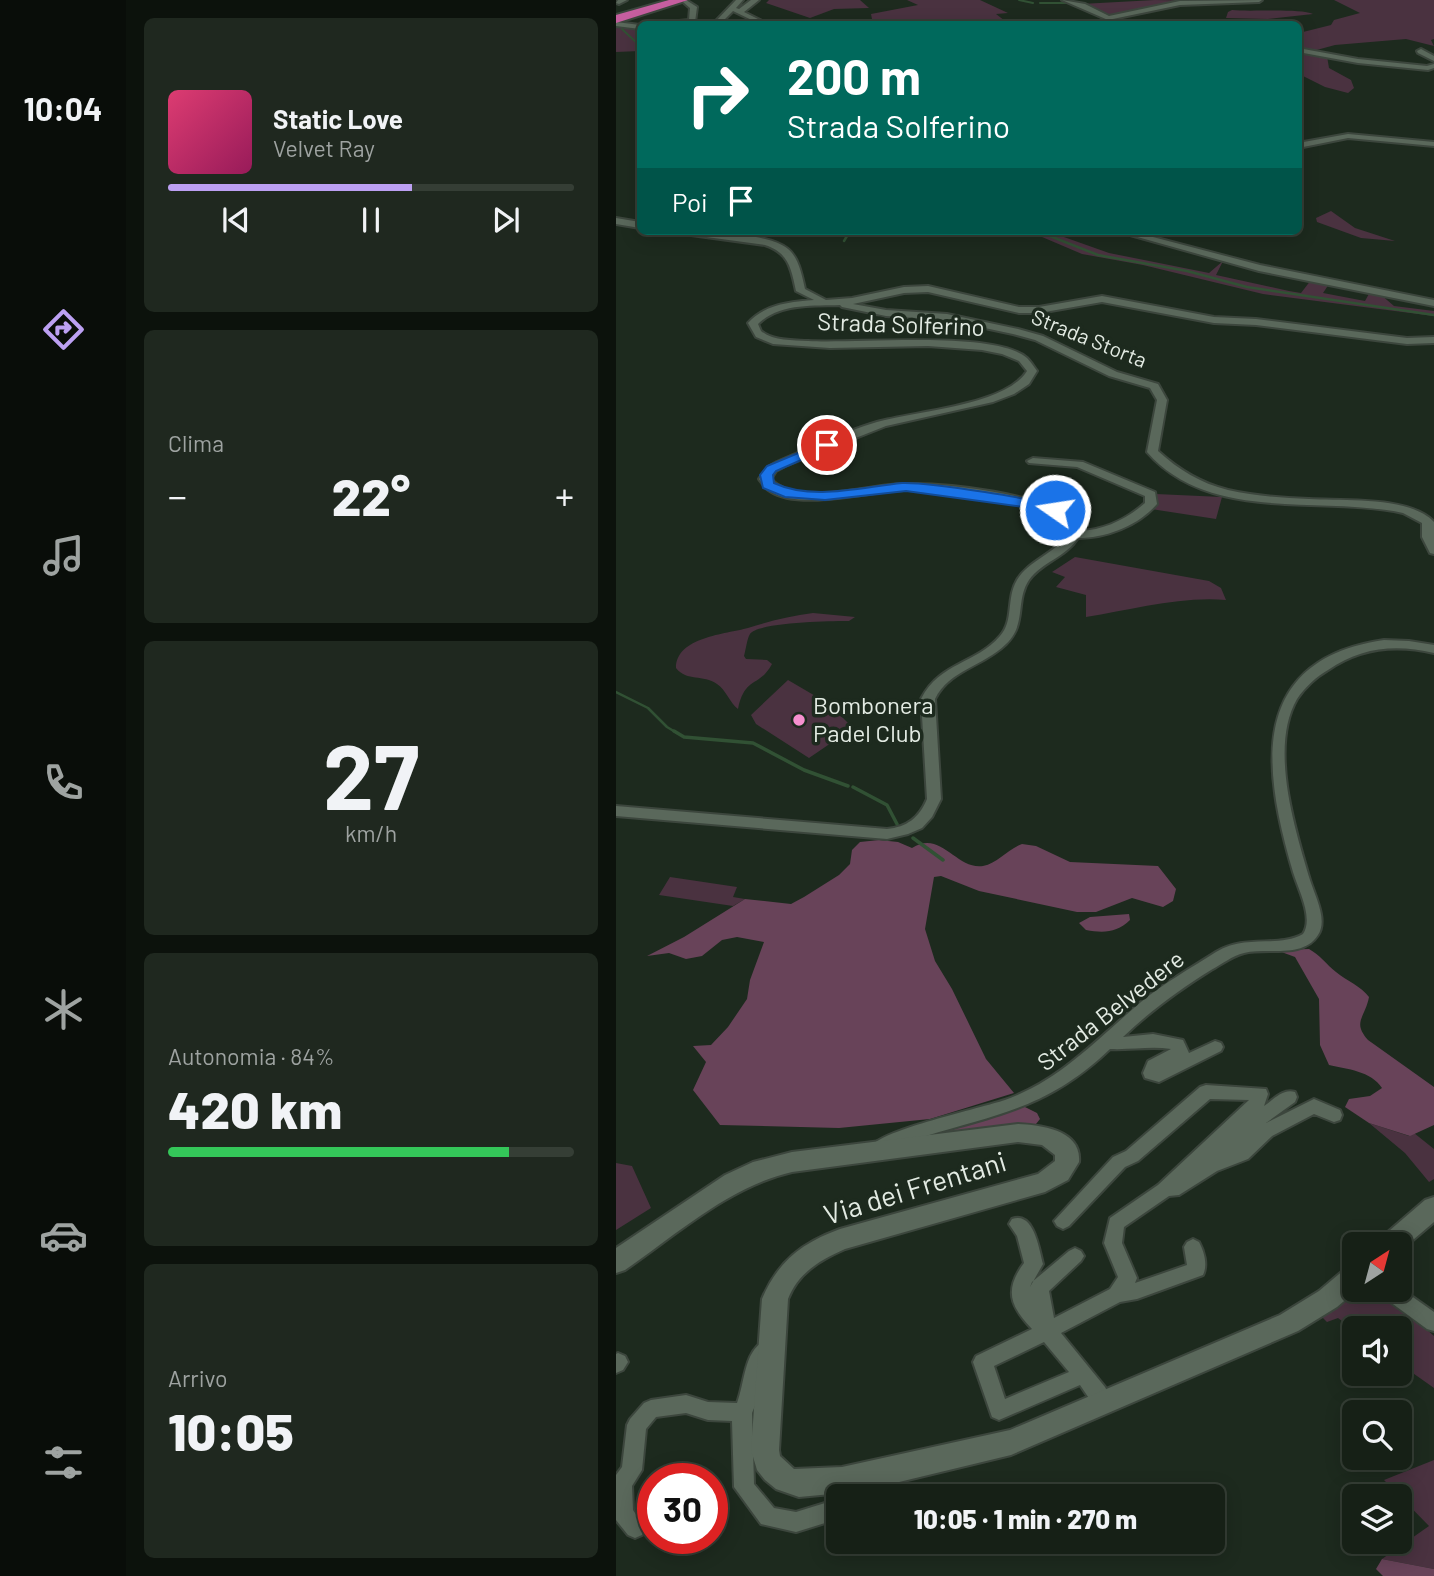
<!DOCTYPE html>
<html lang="it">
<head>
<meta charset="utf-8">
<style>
  body { margin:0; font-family:Barlow,sans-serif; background:#1f281f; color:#f1f3f6; height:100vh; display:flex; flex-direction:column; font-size:26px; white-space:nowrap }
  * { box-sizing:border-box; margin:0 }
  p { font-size:23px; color:#9ea3a1 }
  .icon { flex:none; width:38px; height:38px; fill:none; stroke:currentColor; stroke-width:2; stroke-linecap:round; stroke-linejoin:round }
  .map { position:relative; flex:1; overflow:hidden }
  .panel { display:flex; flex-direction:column; gap:18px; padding:18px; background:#0c120c; width:490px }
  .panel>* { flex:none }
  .guide { position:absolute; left:21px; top:21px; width:665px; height:214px; border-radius:10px; box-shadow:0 4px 18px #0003,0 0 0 2px #353e35; background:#00695c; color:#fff; overflow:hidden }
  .needle { width:46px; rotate:36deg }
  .tools { position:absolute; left:726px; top:1232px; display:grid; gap:14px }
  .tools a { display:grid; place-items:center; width:70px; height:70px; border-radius:10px; background:#162016; box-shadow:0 4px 18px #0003,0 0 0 2px #353e35; font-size:35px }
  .speed { position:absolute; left:21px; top:1463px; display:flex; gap:14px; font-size:35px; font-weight:700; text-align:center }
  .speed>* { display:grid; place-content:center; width:91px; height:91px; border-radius:50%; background:#162016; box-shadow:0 4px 18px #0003,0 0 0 2px #353e35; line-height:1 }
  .speed .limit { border:10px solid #d22; background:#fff; color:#111 }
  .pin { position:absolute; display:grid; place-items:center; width:60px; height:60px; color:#fff; margin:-30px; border:4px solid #fff; border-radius:50%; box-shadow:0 2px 7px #0007 }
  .me { position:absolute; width:77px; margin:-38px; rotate:283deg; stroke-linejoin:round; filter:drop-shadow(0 0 5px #0008) }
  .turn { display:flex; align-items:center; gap:24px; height:147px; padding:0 35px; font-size:32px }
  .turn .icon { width:91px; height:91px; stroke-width:2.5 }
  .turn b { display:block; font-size:49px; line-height:60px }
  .then { display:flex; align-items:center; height:66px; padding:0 35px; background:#0003; gap:14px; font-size:26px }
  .big { font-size:52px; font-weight:800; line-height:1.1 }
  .panel .card { flex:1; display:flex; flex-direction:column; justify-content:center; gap:10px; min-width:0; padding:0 24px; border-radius:10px; background:#1f281f }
  .panel .dial { align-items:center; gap:0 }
  .dial b { font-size:91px; line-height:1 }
  .song { display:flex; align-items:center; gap:21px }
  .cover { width:84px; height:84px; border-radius:10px; background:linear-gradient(135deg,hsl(340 70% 55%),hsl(330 70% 35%)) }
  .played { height:7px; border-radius:4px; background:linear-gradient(90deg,#bca0f2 60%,#353e35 60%) }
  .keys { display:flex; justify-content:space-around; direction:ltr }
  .heat { display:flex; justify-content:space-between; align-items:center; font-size:38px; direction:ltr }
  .charge { height:10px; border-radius:5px; background:linear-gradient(90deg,#34c759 84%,#353e35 0) }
  .trip { position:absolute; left:210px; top:1484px; width:399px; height:70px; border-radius:10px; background:#162016; box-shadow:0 4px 18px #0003,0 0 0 2px #353e35; font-weight:800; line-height:70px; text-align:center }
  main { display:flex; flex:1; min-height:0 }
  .tabs { display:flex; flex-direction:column; width:126px; justify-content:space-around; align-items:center; background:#090d09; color:#9ea3a1 }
  .tabs .icon { width:49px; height:49px }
  .tabs .active { color:#bca0f2 }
  .tabs b { font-size:32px; color:#f1f3f6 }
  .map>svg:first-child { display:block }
</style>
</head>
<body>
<main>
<nav class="tabs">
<b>10:04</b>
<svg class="icon active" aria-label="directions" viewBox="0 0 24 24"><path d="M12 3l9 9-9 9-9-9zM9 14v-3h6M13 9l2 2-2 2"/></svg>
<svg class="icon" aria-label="music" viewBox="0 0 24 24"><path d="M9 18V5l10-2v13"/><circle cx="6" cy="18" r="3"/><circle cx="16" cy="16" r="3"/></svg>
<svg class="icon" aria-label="phone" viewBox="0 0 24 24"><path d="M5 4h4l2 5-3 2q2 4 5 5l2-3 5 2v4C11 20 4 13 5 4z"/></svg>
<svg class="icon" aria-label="climate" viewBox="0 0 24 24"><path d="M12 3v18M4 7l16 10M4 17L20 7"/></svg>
<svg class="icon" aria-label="car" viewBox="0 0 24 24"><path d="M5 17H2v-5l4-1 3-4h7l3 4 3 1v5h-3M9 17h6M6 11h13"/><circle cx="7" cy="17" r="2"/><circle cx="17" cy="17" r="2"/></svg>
<svg class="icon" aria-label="filters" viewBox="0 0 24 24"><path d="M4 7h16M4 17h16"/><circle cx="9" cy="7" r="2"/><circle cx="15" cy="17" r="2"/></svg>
</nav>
<section class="panel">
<div class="card">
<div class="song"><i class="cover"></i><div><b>Static Love</b><p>Velvet Ray</p></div></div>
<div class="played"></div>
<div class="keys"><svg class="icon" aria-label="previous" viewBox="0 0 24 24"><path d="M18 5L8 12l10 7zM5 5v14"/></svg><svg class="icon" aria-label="pause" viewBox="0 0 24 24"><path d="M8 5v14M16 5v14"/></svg><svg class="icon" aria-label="next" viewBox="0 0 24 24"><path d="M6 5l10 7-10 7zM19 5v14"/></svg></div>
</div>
<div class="card"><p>Clima</p>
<div class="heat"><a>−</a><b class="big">22°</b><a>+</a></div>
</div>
<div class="card dial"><b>27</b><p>km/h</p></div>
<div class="card"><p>Autonomia · 84%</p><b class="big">420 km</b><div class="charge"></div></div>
<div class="card"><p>Arrivo</p><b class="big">10:05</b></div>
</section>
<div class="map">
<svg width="818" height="1576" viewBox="0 0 818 1576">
  <rect width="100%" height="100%" fill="#1d2a1e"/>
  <path fill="#4a3240" d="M153,0H244L253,8L218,9L194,18L150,3Z
    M291,0H364L392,13L380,14L393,24H252L256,19L255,14L302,5Z
    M539,0L599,1L566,3L495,17L465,4Z
    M718,0H818V39L815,40L818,46L790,39L719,45L697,51L683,46L686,42L683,40V33L715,25L718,20L744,13Z
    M616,10C634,12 684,8 697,14L652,19L610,18L612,12Z
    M0,24L24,27V33L20,35L24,42V51L0,52Z
    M683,51L711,56L713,68L735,80L738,88L732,93L709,87L683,74Z
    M715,211L739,228L779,241L745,238L701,222L700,218Z
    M412,231H431L493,253L593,273L607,261L600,275L673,291L685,293L695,280L713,284L707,293L749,301L754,292L764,294L778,306L818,311V316L647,294L527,265L466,254Z
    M540,494L606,497L600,519L535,509Z
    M459,557L593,581L605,588L610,600C564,596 515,610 470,617V595L440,587L449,577L436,572Z
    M197,613L239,617L233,621C217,621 141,622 134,634C131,639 130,649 128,656L130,659L151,660L156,664C143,688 129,676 122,709C114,703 110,690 101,684C87,674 71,682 60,668C60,637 110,634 132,628C154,621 174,616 197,613Z
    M172,680L213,704L237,728L193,758L140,724L135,715Z
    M54,877L121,887L117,897L129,899L117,906L43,895Z
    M753,1123L793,1136L798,1133L818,1149V1179L813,1182L789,1153Z
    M0,1163L16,1166L35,1208L0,1230Z
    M756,1294L791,1312L818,1336V1388L784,1364V1328L738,1330L722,1318L711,1322L706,1317L739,1295Z
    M818,1460V1569L766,1559L813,1526L768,1480Z"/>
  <path fill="#684359" d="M263,840L282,842L296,848C325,829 340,870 367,866C382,863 392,849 406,844L420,846L454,862L542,866L560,889L557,901L547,907L516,898L480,912H461L363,891L325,876L318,877L309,929L319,961L336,989L370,1059L398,1093L314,1119L223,1128L104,1125L77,1090L90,1062L77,1046L95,1045L112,1027L131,999L134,980L148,942L121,937L106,940L86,956L70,959L53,953L31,956L68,937L129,899L175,904L188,897L223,875L234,864L236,850L244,842Z
    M513,914L514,920C501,933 487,933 470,930L463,923L474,917Z
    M693,949C704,955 710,964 720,972C731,981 745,986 753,997C749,1018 736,1022 752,1040L818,1087V1125L794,1136L753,1123L729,1107L733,1099L754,1096L766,1088C755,1071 731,1069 713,1065L704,1045L703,999L679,957L660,950Z
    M407,1106L421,1113L424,1119L420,1124L295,1143L312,1128Z
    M766,1559L818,1569V1576H767L760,1569Z"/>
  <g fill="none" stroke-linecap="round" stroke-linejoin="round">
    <path stroke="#315134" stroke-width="2" d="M403,0L417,3
      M424,3H454
      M474,11L496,24
      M6,29L24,46"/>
    <path stroke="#315134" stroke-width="2.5" d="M292,231L306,234
      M421,231L482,255L571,271L631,287L818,315
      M228,241L234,231
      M0,692L32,708L51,727L61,733"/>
    <path stroke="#315134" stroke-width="3.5" d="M58,731L68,737L137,743L188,770L232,786
      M237,787L271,805L281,824
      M297,838L327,860"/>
    <g stroke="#3c463d" stroke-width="4">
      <path id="street" d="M11,0L3,4L0,3L2,0Z
        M70,0L81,7L79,22L88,24H50L53,22L73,20L74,8L67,2Z
        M120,0H127L120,8L123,9L135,0H143L128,12L152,24H144L117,11L104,24H97Z
        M446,0L469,4L493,16L564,1L646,0L643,2L564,5L492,20Z
        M0,22L24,25V29L0,26Z
        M682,48L742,59L811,66L818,64V68L812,70L742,63L682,52Z
        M805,49L818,56V61L802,53L801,51Z
        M732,134L818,142V146L732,138L682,148V143Z
        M0,218L24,222V228L0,224Z
        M64,231C88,231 154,233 172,249C183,258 186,276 189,289L210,300L236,298L288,287L312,286L403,307H423L486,296L598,317L640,319L791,338L818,337V343L791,344L640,325L598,323L486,302L423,313H403L312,292L288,293L237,304L270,310L331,314L402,329L427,336L501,372L542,384L551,400L542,451C563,470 584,483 612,490C638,496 666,498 693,499C727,501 794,496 818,522V554L814,553L806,537V523L787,513C705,495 594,524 531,452L541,400L534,388L493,376L419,340L397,334L331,320L270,316L226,307L224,305C197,306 163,303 142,324L145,331C157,341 176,340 192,341C239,344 379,330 411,358C415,362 418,367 421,371L413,384L398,394L377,402L270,426L169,466L160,471L155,479C181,508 253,484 289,484C338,483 420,494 461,519L464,531C488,530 511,519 529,503V496L461,467L413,463L411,461L417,458L467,462L539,492L541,504C522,526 490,538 462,538C450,557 426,562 413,580C399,601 411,624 390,644C368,666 333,670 319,699L325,799L316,817L306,828L292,834L271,839L0,816V806L271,829C291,827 303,818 311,799L305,699C324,662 360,664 384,636C398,621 390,598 401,580C413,560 439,554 452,534L451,523C413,500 333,489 288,490C253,491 184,511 154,491C150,489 146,483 143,479L152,467L161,462C194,448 227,432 261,422C300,411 389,406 411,371L403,361L386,354L366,350L312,346L214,348L157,344L140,337L132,323C149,304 174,302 198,300L180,291C175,268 173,253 149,245L68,234Z
        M500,231H514L644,265L818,300V306L643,271Z
        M768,640L793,641L818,645V653C780,644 745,647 712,670C700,677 689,687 681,699C653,747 679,830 694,880C699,896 712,920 702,935C687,959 651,947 628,953C616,956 606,964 595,970C563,990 534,1011 507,1037L537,1034L567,1040L573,1053L599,1041L605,1043L607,1047L605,1051L543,1082L529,1078L527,1073L532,1061L555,1049C535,1046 515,1050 494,1049C433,1107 386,1113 310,1136C294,1141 280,1149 264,1154L258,1152L255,1147C264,1130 366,1108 389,1100C445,1080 481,1039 525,1002C548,983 575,968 600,952C630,934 662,948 687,934C698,918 682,889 677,872C647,770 631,660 768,640Z
        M590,1085L650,1089L652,1094L648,1106C657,1100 667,1088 679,1092L681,1097L679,1102L650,1123L698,1099L724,1110L726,1115L724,1120L718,1122L698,1114L656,1136L632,1159L601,1171L563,1195L553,1196L508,1227L506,1243L521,1278L519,1283L571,1265L568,1247L571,1242L577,1239L583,1242C588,1251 592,1265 587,1275L521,1299L504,1302L445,1333L489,1387L498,1404L495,1410L488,1413L481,1410L464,1385L383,1420L376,1417L357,1362L360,1356L416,1329C394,1306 388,1290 408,1263L401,1236L393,1224L396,1219C418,1211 423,1249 427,1264L414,1287L416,1282L453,1251L459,1248L465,1251L468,1256L465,1261L433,1291L438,1318L494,1289L502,1277L488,1243L494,1218L542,1185L633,1100L594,1099L522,1161L509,1167L453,1226L447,1229L441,1226L438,1221L497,1157L510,1151L584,1087ZM428,1342L453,1372L389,1399L378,1366Z
        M784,1288L818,1312V1331L811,1329L766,1296L764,1290H784Z
        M151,1340L158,1342L161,1348L150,1365L143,1396L136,1413L138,1484L158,1508L180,1512L222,1499V1519L180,1532L145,1524L118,1487L116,1421L92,1420L70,1413L40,1417L30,1429L26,1470L16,1486L17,1510L29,1528L26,1535L19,1538L12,1535L0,1520V1475L6,1467L11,1425L14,1419L28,1403L35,1400L70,1395L92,1402L121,1403C129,1383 128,1348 151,1340Z
        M2,1353L9,1356L12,1362L7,1370L0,1373V1354Z
        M279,1461L286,1463L289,1470L272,1496H244L247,1489C261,1483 265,1466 279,1461Z"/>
    </g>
    <g stroke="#3c463d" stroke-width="4">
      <path id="secondary" d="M402,1124C425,1125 466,1130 463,1162L452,1180L429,1192L229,1249C204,1260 182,1273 172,1299L163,1450L164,1456L178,1469L226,1467L394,1430L664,1315L703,1291L729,1269L738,1266V1290H741L721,1307L682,1331L395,1455L279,1483L226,1493L183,1497L160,1489L149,1480L141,1470L135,1450L146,1299C162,1261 186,1243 224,1229L422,1174L439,1161V1155L426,1145L402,1142L176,1172C114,1186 61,1234 9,1270L0,1273V1248L109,1175L137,1162L176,1152Z
        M818,1197V1222L784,1251V1244H763L766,1237L809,1200Z"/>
    </g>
    <g stroke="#3c463d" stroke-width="4">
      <path id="highway" d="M53,0H72L0,23V15Z"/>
    </g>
    <use href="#street" fill="#5a685b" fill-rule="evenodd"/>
    <use href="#secondary" fill="#5a685b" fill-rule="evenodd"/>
    <use href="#highway" fill="#c55e9f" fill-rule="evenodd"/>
  </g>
  <path fill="#1a73e8" stroke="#114b97" stroke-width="2" d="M211,441L217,445L215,447L160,471L157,475L158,483C197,501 245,487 286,483C307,482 433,499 445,510L439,514L415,508L290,491L209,500L169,497L147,488L144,475L151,466Z"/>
  <circle fill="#f690cf" stroke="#1d2a1e" stroke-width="2.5" cx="183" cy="720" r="7"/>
  <g text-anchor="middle" stroke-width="7" stroke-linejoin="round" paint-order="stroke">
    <g font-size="21" fill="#e3ebe3" stroke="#1d2a1e">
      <text transform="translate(473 339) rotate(22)" y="7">Strada Storta</text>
    </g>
    <g font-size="24" fill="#e3ebe3" stroke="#1d2a1e">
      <text transform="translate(285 325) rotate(2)" y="8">Strada Solferino</text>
      <text transform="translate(495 1011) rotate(-38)" y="8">Strada Belvedere</text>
    </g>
    <g font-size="24" fill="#e3ebe3" stroke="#1d2a1e" text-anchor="start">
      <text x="197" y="714">Bombonera<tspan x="197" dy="28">Padel Club</tspan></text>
    </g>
    <g font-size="28" fill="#e3ebe3" stroke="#1d2a1e">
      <text transform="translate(299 1188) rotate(-17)" y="10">Via dei Frentani</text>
    </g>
  </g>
</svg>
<div class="tools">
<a><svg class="needle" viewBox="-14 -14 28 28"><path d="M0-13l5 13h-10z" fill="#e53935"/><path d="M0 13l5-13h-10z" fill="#9ea3a1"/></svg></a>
<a><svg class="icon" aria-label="sound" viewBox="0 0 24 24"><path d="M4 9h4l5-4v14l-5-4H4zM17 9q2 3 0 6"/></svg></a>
<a><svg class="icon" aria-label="search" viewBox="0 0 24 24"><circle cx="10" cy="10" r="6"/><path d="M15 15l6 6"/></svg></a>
<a><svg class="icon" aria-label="layers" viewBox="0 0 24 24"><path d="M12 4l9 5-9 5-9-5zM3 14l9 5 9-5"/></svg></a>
</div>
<div class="speed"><div class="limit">30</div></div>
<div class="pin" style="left:211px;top:445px;background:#d93025"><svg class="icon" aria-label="arrive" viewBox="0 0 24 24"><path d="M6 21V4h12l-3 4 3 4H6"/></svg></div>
<svg class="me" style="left:439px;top:510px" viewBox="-20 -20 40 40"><circle r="17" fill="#1a73e8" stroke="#fff" stroke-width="3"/><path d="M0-11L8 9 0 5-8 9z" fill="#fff"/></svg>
<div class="trip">10:05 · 1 min · 270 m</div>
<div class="guide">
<div class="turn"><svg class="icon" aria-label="right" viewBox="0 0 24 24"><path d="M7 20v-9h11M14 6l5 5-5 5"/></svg><div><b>200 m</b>Strada Solferino</div></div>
<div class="then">Poi<svg class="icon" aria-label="arrive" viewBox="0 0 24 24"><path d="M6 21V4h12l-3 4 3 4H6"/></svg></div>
</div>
</div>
</main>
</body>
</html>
